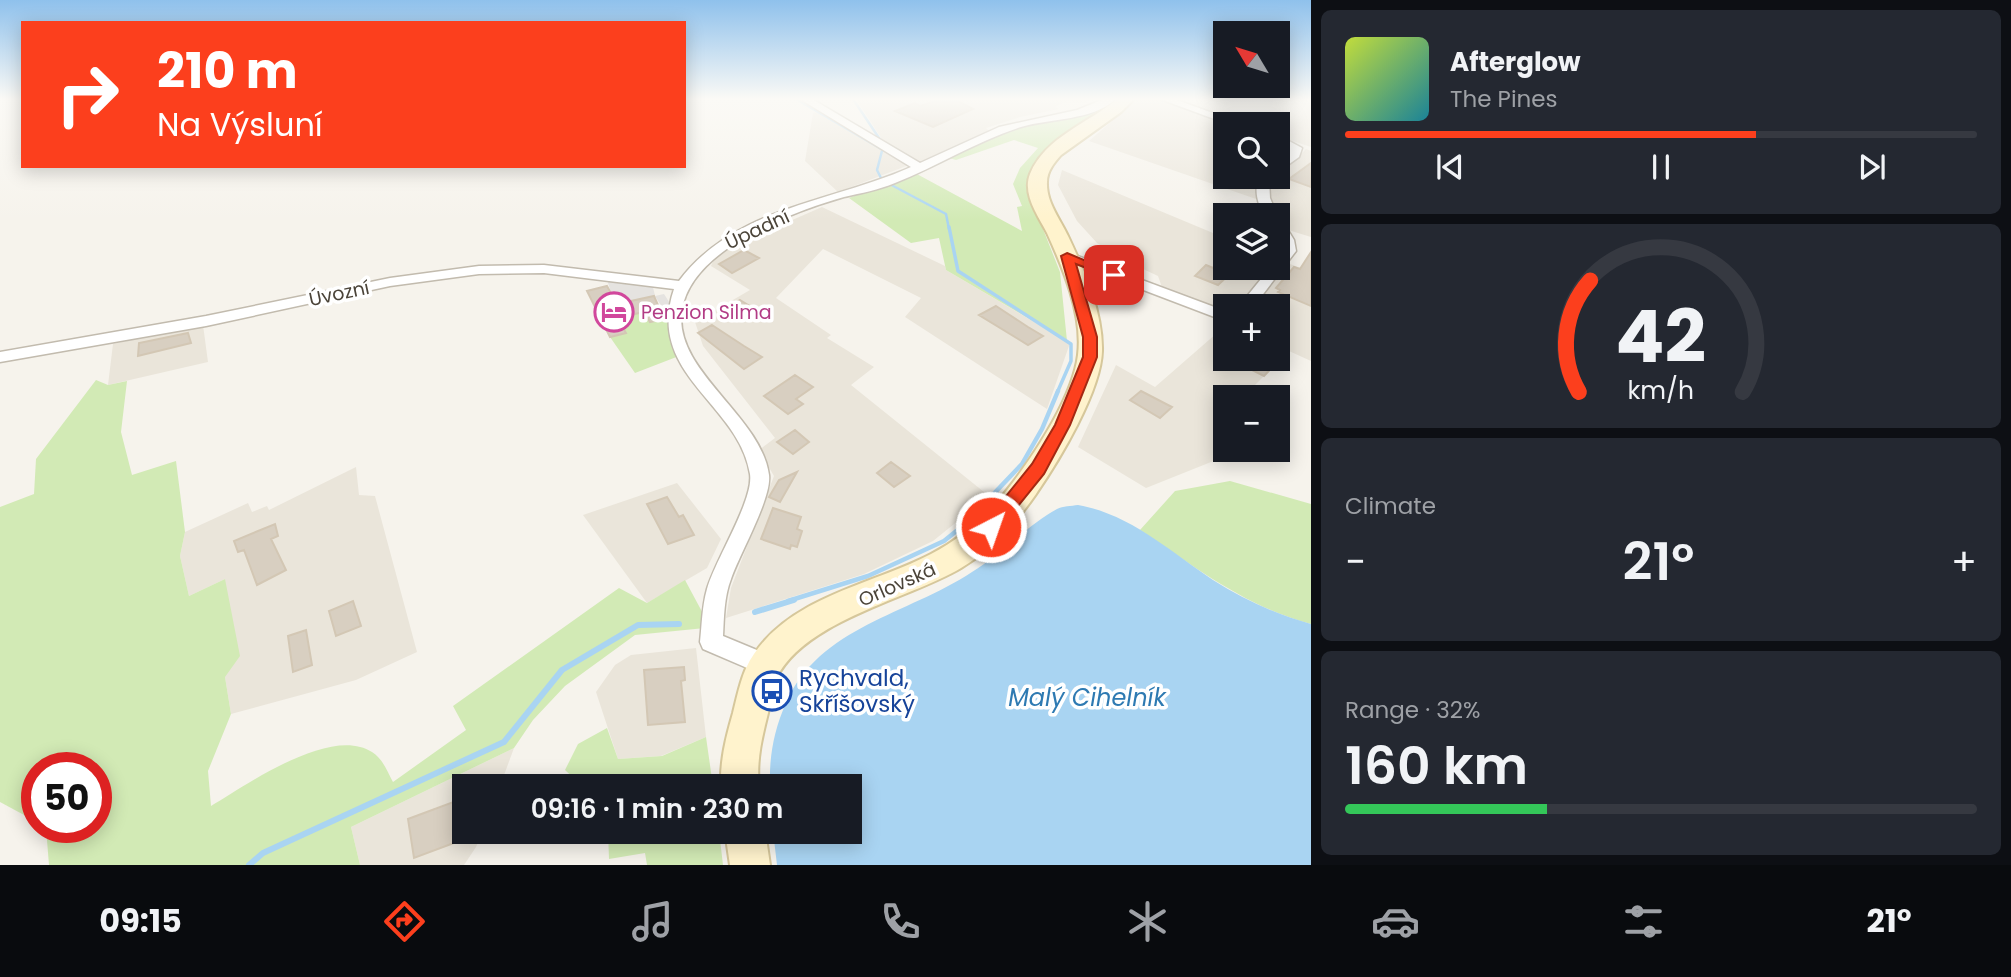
<!DOCTYPE html>
<html lang="en">
<head>
<meta charset="utf-8">
<style>
  body { margin:0; font-family:Poppins,sans-serif; background:#242831; color:#f1f3f6; height:100vh; display:flex; flex-direction:column; font-size:26px; white-space:nowrap }
  * { box-sizing:border-box; margin:0 }
  p { font-size:23px; color:#9ea1a6 }
  .icon { flex:none; width:38px; height:38px; fill:none; stroke:currentColor; stroke-width:2; stroke-linecap:round; stroke-linejoin:round }
  .map { position:relative; flex:1; overflow:hidden }
  .drawer { display:flex; flex-direction:column; gap:10px; padding:10px; background:#0d0f14; width:700px }
  .drawer>* { flex:none }
  .banner { position:absolute; left:21px; top:21px; width:665px; height:147px; border-radius:0px; box-shadow:0 4px 18px #0003; background:#fc3f1d; color:#fff; overflow:hidden }
  .needle { width:46px; rotate:308deg }
  .tools { position:absolute; left:1213px; top:21px; display:grid; gap:14px }
  .tools a { display:grid; place-items:center; width:77px; height:77px; border-radius:0px; background:#171b24; box-shadow:0 4px 18px #0003; font-size:35px }
  .speed { position:absolute; left:21px; top:752px; display:flex; gap:14px; font-size:35px; font-weight:700; text-align:center }
  .speed>* { display:grid; place-content:center; width:91px; height:91px; border-radius:50%; background:#171b24; box-shadow:0 4px 18px #0003; line-height:1 }
  .speed .limit { border:10px solid #d22; background:#fff; color:#111 }
  .pin { position:absolute; display:grid; place-items:center; width:60px; height:60px; color:#fff; margin:-30px; border-radius:14px; box-shadow:0 4px 10px #0006 }
  .me { position:absolute; width:77px; margin:-38px; rotate:41deg; stroke-linejoin:round; filter:drop-shadow(0 0 5px #0008) }
  .turn { display:flex; align-items:center; gap:24px; height:147px; padding:0 21px; font-size:32px }
  .turn .icon { width:91px; height:91px; stroke-width:2.5 }
  .turn b { display:block; font-size:49px; line-height:60px }
  .big { font-size:52px; font-weight:600; line-height:1.1 }
  .drawer .widget { flex:1; display:flex; flex-direction:column; justify-content:center; gap:10px; min-width:0; padding:0 24px; border-radius:10px; background:#242831 }
  .drawer .dial { align-items:center; gap:0 }
  .dial svg { height:182px; overflow:visible; fill:none; stroke:#363941; stroke-width:7; stroke-linecap:round; text-anchor:middle }
  .dial text { fill:#f1f3f6; stroke:none }
  .song { display:flex; align-items:center; gap:21px }
  .cover { width:84px; height:84px; border-radius:10px; background:linear-gradient(135deg,hsl(70 70% 55%),hsl(190 70% 35%)) }
  .played { height:7px; border-radius:4px; background:linear-gradient(90deg,#fc3f1d 65%,#363941 65%) }
  .keys { display:flex; justify-content:space-around; direction:ltr }
  .heat { display:flex; justify-content:space-between; align-items:center; font-size:38px; direction:ltr }
  .charge { height:10px; border-radius:5px; background:linear-gradient(90deg,#34c759 32%,#363941 0) }
  .trip { position:absolute; left:452px; top:774px; width:410px; height:70px; border-radius:0px; background:#171b24; box-shadow:0 4px 18px #0003; font-weight:600; line-height:70px; text-align:center }
  .tabs { display:flex; height:112px; justify-content:space-around; align-items:center; background:#090b0e; color:#9ea1a6 }
  .tabs .icon { width:49px; height:49px }
  .tabs .on { color:#fc3f1d }
  .tabs b { font-size:32px; color:#f1f3f6 }
  main { display:flex; flex:1; min-height:0 }
  .map>svg:first-child { display:block }
</style>
</head>
<body>
<main>
<div class="map">
<svg width="1311" height="865" viewBox="0 0 1311 865">
  <rect width="100%" height="100%" fill="#f6f3ec"/>
  <path fill="#eae5da" d="M856,99L916,100L1097,99L1082,103L1067,101L1055,107L1059,109L1020,117L986,128L989,131L919,162L885,144Z
    M1137,99H1160L1234,124H1225V177H1263L1257,185L1256,199L1089,141Z
    M1200,99H1249L1261,103L1266,99H1302L1311,101V147L1278,136V124H1244L1192,106Z
    M817,112L909,165L838,192L805,161L813,113Z
    M1306,149L1311,151V237L1285,229L1274,214L1267,188L1271,179L1278,177Z
    M1062,170L1225,238V268H1270L1237,306H1225V311L1163,290L1158,276L1128,262L1097,243L1077,221L1058,185Z
    M822,207L945,266L946,270L1070,343L1047,409L905,317L921,298L823,249L776,298L831,335L827,338L874,367L851,385L989,496L933,541L864,574L726,618L731,588L774,476L759,450L775,438L703,346L695,322L750,290L711,266L717,253Z
    M1290,264L1311,272V361L1289,351L1243,397H1225V416L1222,419L1225,422V450H1241L1146,488L1078,447L1116,365L1155,387L1225,326V359H1278V306H1251Z
    M203,325L208,362L108,385L113,344Z
    M356,467L359,495L375,496L417,652L356,680L231,714L225,677V579L189,596L180,556L185,532L248,503L252,512L267,506L269,510Z
    M677,483L721,539L707,568L647,603L583,515Z
    M696,648L706,737L661,756L618,759L596,692L615,665L631,655Z
    M514,748L500,786H464V831H483L476,847L464,865H360L351,827Z"/>
  <path fill="#d2eab5" d="M1110,106L1030,181L1041,224L1060,272L1067,341L946,270L939,238L911,243L849,198L915,173L1022,231L1017,207L1022,206L1013,184L1020,168L1038,148L1014,140L956,160L949,158L1021,126Z
    M644,311L670,319L679,356L635,373L610,337L626,333L618,319Z
    M96,380L108,385L127,381L121,432L132,475L176,461L185,532L180,556L189,596L225,579L240,656L225,677L231,714L208,771L211,806C246,785 331,725 372,752C383,759 387,771 393,782L466,730L453,706L619,588L647,603L685,580L707,621L705,628L635,635L565,686L533,720L514,748L351,827L360,865H49L46,828H96V768H37V822L0,802V507L34,494L36,459Z
    M1230,481L1311,504V624C1246,607 1195,567 1140,530L1175,491Z
    M607,728L618,759L662,756L706,737L713,786H582L565,770L578,744Z
    M608,831H719L723,865H647L645,853L609,859Z"/>
  <path fill="#e5e3e0" d="M607,280L653,287L655,296L664,294L671,305L662,307L655,296L610,306L604,294L611,292Z"/>
  <path fill="#a9d4f2" d="M1078,505C1130,514 1171,552 1213,580C1244,600 1276,614 1311,624V865H777L773,831H849V786H770C769,756 774,730 786,703C820,626 907,615 972,572C1001,554 1028,525 1057,509C1063,506 1071,506 1078,505Z"/>
  <g fill="none" stroke-linecap="round" stroke-linejoin="round">
    <path stroke="#a9d4f2" stroke-width="2.5" d="M796,99L883,150
      M853,99L883,144
      M883,147L877,170L882,180L946,214L949,229"/>
    <path stroke="#a9d4f2" stroke-width="3.5" d="M949,227L958,271L1071,344V361L1057,393"/>
    <path stroke="#a9d4f2" stroke-width="4.5" d="M788,601L868,576L944,541L965,524L1022,464L1042,429L1058,391"/>
    <path stroke="#a9d4f2" stroke-width="6" d="M755,612L794,600
      M249,865L263,853L504,742L562,670L638,625L679,624"/>
  </g>
  <path fill="#d8cfc1" stroke="#d3c7b4" stroke-width="2" d="M942,99H954L973,109L933,127L895,111L915,103L920,106Z
    M1311,163V187L1289,179Z
    M744,250L759,258L732,273L719,264Z
    M1311,252V306L1278,292L1280,290L1276,288L1294,267L1300,269Z
    M1219,262L1225,265V268L1235,269L1218,285L1195,276L1206,265L1213,268Z
    M607,286L617,304L654,296L664,319L650,322L644,312L621,317L618,319L626,333L610,337L587,291Z
    M740,300L758,311L747,318L729,307Z
    M996,306L1028,327L1043,336L1028,345L979,315Z
    M712,325L744,346L762,357L744,369L698,333Z
    M188,333L191,343L138,356L139,343Z
    M1260,359H1280L1264,376L1250,369Z
    M795,375L813,387L796,399L803,404L788,414L764,396Z
    M1141,391L1172,407L1160,418L1130,400Z
    M795,430L809,442L793,454L777,442Z
    M891,462L910,476L894,487L877,473Z
    M797,472L780,502L769,497L779,480Z
    M667,497L679,517L683,515L694,535L668,544L647,504Z
    M773,508L801,517L797,529L802,531L797,547L791,545L790,549L761,539Z
    M275,524L278,536L271,539L286,570L257,585L244,550L238,552L234,541Z
    M353,601L361,626L336,636L329,611Z
    M306,630L312,665L293,672L288,636Z
    M684,667L685,680L681,681L685,722L648,725L644,670Z
    M456,801L459,814L454,815L459,841L414,858L408,819Z"/>
  <g fill="none" stroke-linecap="round" stroke-linejoin="round">
    <g stroke="#c2bbae" stroke-width="3">
      <path id="minor" d="M800,99H812L920,163L999,127L1077,110L1104,99H1116C1092,121 1051,118 1021,127C977,141 938,166 895,183C878,190 862,193 844,197C792,212 691,249 682,310C672,370 761,415 769,475C772,498 739,555 731,579C724,597 724,617 723,636L774,657L777,665L774,673L766,676L703,649L700,642C702,624 702,606 707,589C715,560 754,500 750,474C739,403 645,375 674,289L544,273L479,274L390,286L206,326L0,362V352L206,316L390,278L479,266L544,265L679,281C734,207 833,202 911,167Z
        M1160,99H1174L1243,124H1228Z
        M1278,135L1302,148L1299,157L1278,172V163L1289,154L1290,149L1278,142Z
        M1259,177H1272L1269,180L1270,198L1277,215H1265C1257,204 1254,190 1259,177Z
        M1278,221L1283,222L1294,240L1296,251L1254,306H1239L1270,268H1278V258L1282,251L1278,235Z
        M1067,252L1225,311V321L1062,259V253Z"/>
    </g>
    <g stroke="#d6c79b" stroke-width="4">
      <path id="secondary" d="M1117,99H1134L1121,112L1061,155C1054,163 1047,171 1047,182C1046,202 1060,219 1068,236C1084,270 1103,312 1102,351C1101,391 1059,461 1036,494C1016,523 991,550 961,568C909,599 806,620 777,677C772,688 771,701 768,713C762,737 756,761 759,786H721C720,761 726,737 733,713C738,693 742,671 754,654C793,596 874,584 931,554C964,537 992,511 1014,481C1038,449 1073,395 1078,355C1083,315 1063,268 1047,233C1038,216 1022,194 1030,174C1045,137 1089,123 1117,99Z
        M725,831H765L770,865H730Z"/>
    </g>
    <use href="#minor" fill="#fff" fill-rule="evenodd"/>
    <use href="#secondary" fill="#fff3cd" fill-rule="evenodd"/>
  </g>
  <linearGradient id="sky" x2="0" y2="1"><stop stop-color="#8fc1ec"/><stop offset="0.45" stop-color="#fbfaf6"/><stop offset="1" stop-color="#fbfaf6" stop-opacity="0"/></linearGradient>
  <rect width="1311" height="220" fill="url(#sky)"/>
  <path fill="#fc3f1d" stroke="#a42913" stroke-width="2" d="M1067,253L1120,275L1114,279L1076,264L1097,337V357L1070,425L1044,474L997,532L991,534L985,532L982,527L985,522L1032,464L1055,425L1083,357V337L1061,256Z"/>
  <defs>
    <g id="hotel-ring" transform="scale(2.0125)"><circle r="9.5" fill="#fff" stroke="#d1479c" stroke-width="1.5"/><path d="M-6-4.5h1.5V1H6V5H4.5V3h-9V5H-6ZM-4 0a1.8 1.8 0 1 1 3.6 0ZM.5 0V-2.5h3Q6-2.5 6 0Z" fill="#d1479c"/></g>
    <g id="bus-ring" transform="scale(2.0125)"><circle r="9.5" fill="#fff" stroke="#1a4fb4" stroke-width="1.5"/><path d="M-5-6H5V4H4V6H2V4H-2V6H-4V4H-5ZM-3.5-4V0h7V-4ZM-3.5 1.2v1.5H-2V1.2ZM2 1.2v1.5H3.5V1.2Z" fill="#1a4fb4"/></g>
  </defs>
  <g fill-rule="evenodd">
    <use href="#hotel-ring" x="614" y="312"/>
    <use href="#bus-ring" x="772" y="691"/>
  </g>
  <g text-anchor="middle" stroke-width="7" stroke-linejoin="round" paint-order="stroke">
    <g font-size="19" fill="#4b4439" stroke="#fff">
      <text transform="translate(757 229) rotate(-25)" y="7">Úpadní</text>
      <text transform="translate(339 293) rotate(-12)" y="7">Úvozní</text>
      <text transform="translate(897 584) rotate(-24)" y="7">Orlovská</text>
    </g>
    <g font-size="19" fill="#b23c85" stroke="#fff" text-anchor="start">
      <text x="641" y="319">Penzion Silma</text>
    </g>
    <g font-size="23" fill="#164399" stroke="#fff" text-anchor="start">
      <text x="799" y="686">Rychvald,<tspan x="799" dy="26">Skříšovský</tspan></text>
    </g>
    <g font-size="24" font-style="italic" fill="#2e7ab2" stroke="#fff">
      <text x="1087" y="706">Malý Cihelník</text>
    </g>
  </g>
</svg>
<div class="tools">
<a><svg class="needle" viewBox="-14 -14 28 28"><path d="M0-13l5 13h-10z" fill="#e53935"/><path d="M0 13l5-13h-10z" fill="#9ea1a6"/></svg></a>
<a><svg class="icon" aria-label="search" viewBox="0 0 24 24"><circle cx="10" cy="10" r="6"/><path d="M15 15l6 6"/></svg></a>
<a><svg class="icon" aria-label="layers" viewBox="0 0 24 24"><path d="M12 4l9 5-9 5-9-5zM3 14l9 5 9-5"/></svg></a>
<a>+</a>
<a>−</a>
</div>
<div class="speed"><div class="limit">50</div></div>
<div class="pin" style="left:1114px;top:275px;background:#d93025"><svg class="icon" aria-label="arrive" viewBox="0 0 24 24"><path d="M6 21V4h12l-3 4 3 4H6"/></svg></div>
<svg class="me" style="left:991px;top:527px" viewBox="-20 -20 40 40"><circle r="17" fill="#fc3f1d" stroke="#fff" stroke-width="3"/><path d="M0-11L8 9 0 5-8 9z" fill="#fff"/></svg>
<div class="trip">09:16 · 1 min · 230 m</div>
<div class="banner">
<div class="turn"><svg class="icon" aria-label="right" viewBox="0 0 24 24"><path d="M7 20v-9h11M14 6l5 5-5 5"/></svg><div><b>210 m</b>Na Výsluní</div></div>
</div>
</div>
<section class="drawer">
<div class="widget">
<div class="song"><i class="cover"></i><div><b>Afterglow</b><p>The Pines</p></div></div>
<div class="played"></div>
<div class="keys"><svg class="icon" aria-label="previous" viewBox="0 0 24 24"><path d="M18 5L8 12l10 7zM5 5v14"/></svg><svg class="icon" aria-label="pause" viewBox="0 0 24 24"><path d="M8 5v14M16 5v14"/></svg><svg class="icon" aria-label="next" viewBox="0 0 24 24"><path d="M6 5l10 7-10 7zM19 5v14"/></svg></div>
</div>
<div class="widget dial"><svg viewBox="0 0 100 80">
<path d="M14 69A42 42 0 1 1 86 69"/>
<path d="M14 69A42 42 0 0 1 19 20" stroke="#fc3f1d"/>
<text x="50" y="56" font-size="32" font-weight="700">42</text>
<text x="50" y="72" font-size="11">km/h</text>
</svg></div>
<div class="widget"><p>Climate</p>
<div class="heat"><a>−</a><b class="big">21°</b><a>+</a></div>
</div>
<div class="widget"><p>Range · 32%</p><b class="big">160 km</b><div class="charge"></div></div>
</section>
</main>
<nav class="tabs">
<b>09:15</b>
<svg class="icon on" aria-label="directions" viewBox="0 0 24 24"><path d="M12 3l9 9-9 9-9-9zM9 14v-3h6M13 9l2 2-2 2"/></svg>
<svg class="icon" aria-label="music" viewBox="0 0 24 24"><path d="M9 18V5l10-2v13"/><circle cx="6" cy="18" r="3"/><circle cx="16" cy="16" r="3"/></svg>
<svg class="icon" aria-label="phone" viewBox="0 0 24 24"><path d="M5 4h4l2 5-3 2q2 4 5 5l2-3 5 2v4C11 20 4 13 5 4z"/></svg>
<svg class="icon" aria-label="climate" viewBox="0 0 24 24"><path d="M12 3v18M4 7l16 10M4 17L20 7"/></svg>
<svg class="icon" aria-label="car" viewBox="0 0 24 24"><path d="M5 17H2v-5l4-1 3-4h7l3 4 3 1v5h-3M9 17h6M6 11h13"/><circle cx="7" cy="17" r="2"/><circle cx="17" cy="17" r="2"/></svg>
<svg class="icon" aria-label="filters" viewBox="0 0 24 24"><path d="M4 7h16M4 17h16"/><circle cx="9" cy="7" r="2"/><circle cx="15" cy="17" r="2"/></svg>
<b>21°</b>
</nav>
</body>
</html>
